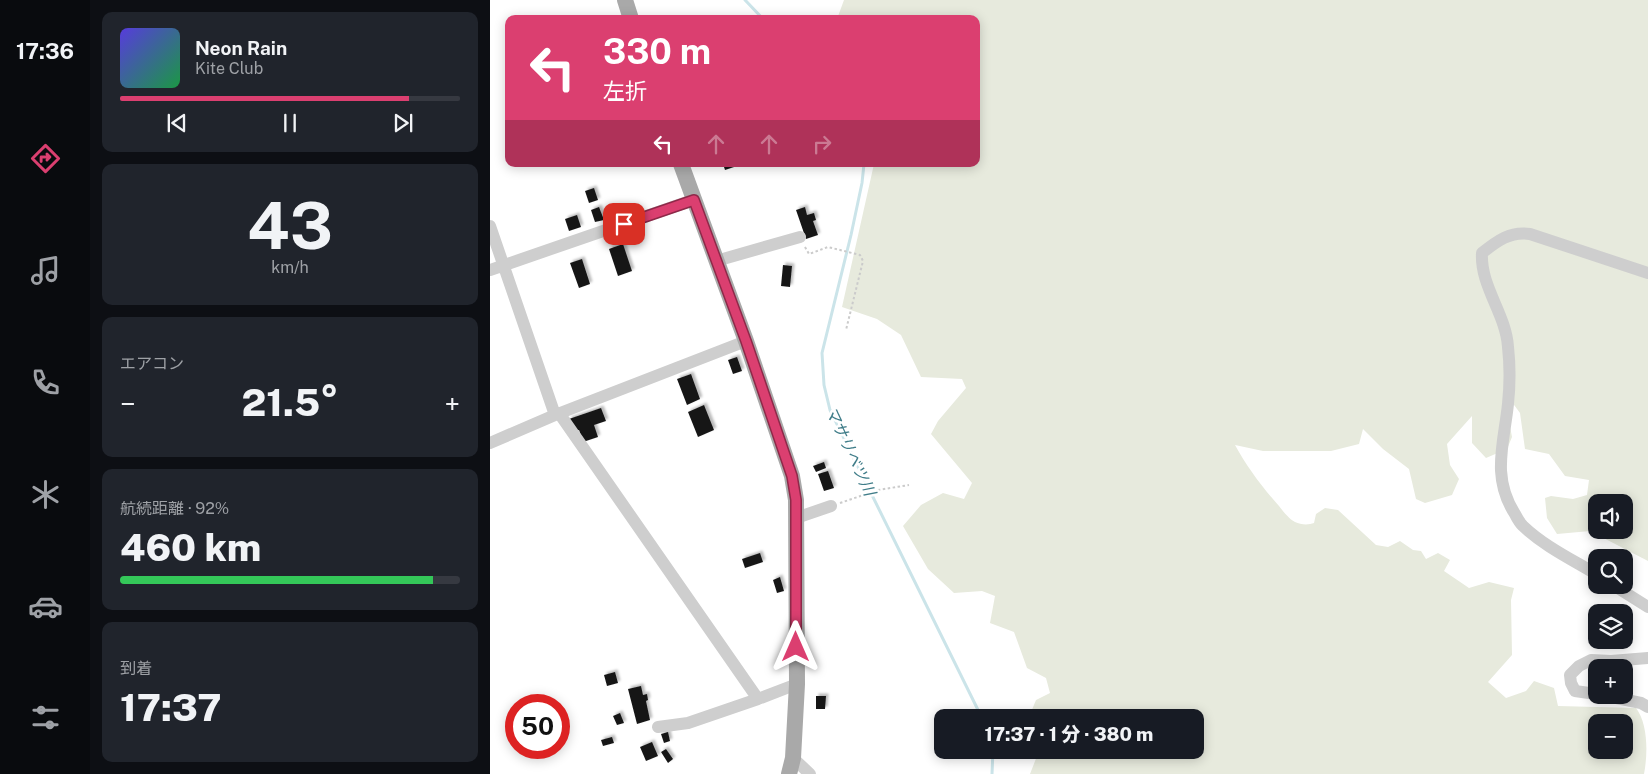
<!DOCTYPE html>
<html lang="ja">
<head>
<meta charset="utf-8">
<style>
  body { margin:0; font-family:"Public Sans","Noto Sans JP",sans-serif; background:#20242c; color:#f1f3f6; height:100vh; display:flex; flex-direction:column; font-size:19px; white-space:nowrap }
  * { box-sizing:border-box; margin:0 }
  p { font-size:16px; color:#9ea1a6 }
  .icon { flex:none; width:28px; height:28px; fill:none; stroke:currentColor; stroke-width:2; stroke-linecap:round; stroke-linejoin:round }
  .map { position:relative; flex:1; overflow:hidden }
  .side { display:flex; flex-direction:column; gap:12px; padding:12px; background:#0d0f14; width:400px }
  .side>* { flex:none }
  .guide { position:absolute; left:15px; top:15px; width:475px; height:152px; border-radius:10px; box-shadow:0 2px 12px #0003; background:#db3f70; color:#fff; overflow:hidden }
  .controls { position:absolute; left:1098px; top:494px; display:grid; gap:10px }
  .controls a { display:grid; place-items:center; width:45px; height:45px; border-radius:10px; background:#171b24; box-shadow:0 2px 12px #0003; font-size:25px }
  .speed { position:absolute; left:15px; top:694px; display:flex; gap:10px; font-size:25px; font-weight:700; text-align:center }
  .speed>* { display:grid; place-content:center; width:65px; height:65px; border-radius:50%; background:#171b24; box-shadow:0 2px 12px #0003; line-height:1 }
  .speed .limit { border:8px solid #d22; background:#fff; color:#111 }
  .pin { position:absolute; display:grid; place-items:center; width:42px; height:42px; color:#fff; margin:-21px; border-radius:10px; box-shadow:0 2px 8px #0006 }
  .me { position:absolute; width:55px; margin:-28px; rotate:0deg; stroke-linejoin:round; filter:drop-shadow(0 0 4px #0008) }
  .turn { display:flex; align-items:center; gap:18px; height:105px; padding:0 15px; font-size:22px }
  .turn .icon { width:65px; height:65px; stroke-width:2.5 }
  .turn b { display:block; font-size:35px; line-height:42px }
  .lanes { display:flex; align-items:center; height:48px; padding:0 15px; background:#0003; justify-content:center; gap:25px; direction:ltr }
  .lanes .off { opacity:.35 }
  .big { font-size:38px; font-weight:800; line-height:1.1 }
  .side .tile { flex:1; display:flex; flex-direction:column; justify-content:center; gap:8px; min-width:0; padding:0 18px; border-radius:10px; background:#20242c }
  .side .dial { align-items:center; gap:0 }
  .dial b { font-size:65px; line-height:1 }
  .song { display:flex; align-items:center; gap:15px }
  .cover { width:60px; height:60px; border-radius:8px; background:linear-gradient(135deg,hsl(250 70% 55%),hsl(140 70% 35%)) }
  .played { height:5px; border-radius:2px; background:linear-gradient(90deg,#db3f70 85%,#363941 85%) }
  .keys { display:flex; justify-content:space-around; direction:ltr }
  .heat { display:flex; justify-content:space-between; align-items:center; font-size:28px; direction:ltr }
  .charge { height:8px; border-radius:4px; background:linear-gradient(90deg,#34c759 92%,#363941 0) }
  .trip { position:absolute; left:444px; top:709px; width:270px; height:50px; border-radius:10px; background:#171b24; box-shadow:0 2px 12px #0003; font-weight:800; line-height:50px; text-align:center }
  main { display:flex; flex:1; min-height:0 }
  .tab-bar { display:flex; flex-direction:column; width:90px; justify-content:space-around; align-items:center; background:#090b0e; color:#9ea1a6 }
  .tab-bar .icon { width:35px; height:35px }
  .tab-bar .current { color:#db3f70 }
  .tab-bar b { font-size:22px; color:#f1f3f6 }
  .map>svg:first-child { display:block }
</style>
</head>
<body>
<main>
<nav class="tab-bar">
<b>17:36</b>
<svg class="icon current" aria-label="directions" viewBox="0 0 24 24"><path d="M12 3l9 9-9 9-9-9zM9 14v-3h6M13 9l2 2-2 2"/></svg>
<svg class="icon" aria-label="music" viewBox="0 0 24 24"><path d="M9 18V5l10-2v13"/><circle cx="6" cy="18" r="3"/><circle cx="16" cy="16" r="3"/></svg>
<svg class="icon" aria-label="phone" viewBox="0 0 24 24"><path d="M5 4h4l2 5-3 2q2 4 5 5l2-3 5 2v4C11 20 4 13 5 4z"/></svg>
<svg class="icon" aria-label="climate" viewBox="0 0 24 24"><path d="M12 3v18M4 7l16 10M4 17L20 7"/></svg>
<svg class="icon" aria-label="car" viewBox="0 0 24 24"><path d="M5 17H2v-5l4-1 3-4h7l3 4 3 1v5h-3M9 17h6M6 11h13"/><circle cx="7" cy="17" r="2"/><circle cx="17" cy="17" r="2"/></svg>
<svg class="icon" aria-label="filters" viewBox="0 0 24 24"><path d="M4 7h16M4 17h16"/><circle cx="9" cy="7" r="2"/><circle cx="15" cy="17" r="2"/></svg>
</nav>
<section class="side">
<div class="tile">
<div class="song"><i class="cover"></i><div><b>Neon Rain</b><p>Kite Club</p></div></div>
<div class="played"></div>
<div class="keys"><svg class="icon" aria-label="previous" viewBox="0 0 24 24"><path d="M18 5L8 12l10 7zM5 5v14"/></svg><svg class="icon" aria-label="pause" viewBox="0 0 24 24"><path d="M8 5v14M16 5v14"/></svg><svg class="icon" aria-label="next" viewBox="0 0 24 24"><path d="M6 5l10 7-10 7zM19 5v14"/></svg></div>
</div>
<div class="tile dial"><b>43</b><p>km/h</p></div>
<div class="tile"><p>エアコン</p>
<div class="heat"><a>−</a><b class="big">21.5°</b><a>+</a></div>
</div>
<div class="tile"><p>航続距離 · 92%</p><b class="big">460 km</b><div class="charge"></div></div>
<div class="tile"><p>到着</p><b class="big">17:37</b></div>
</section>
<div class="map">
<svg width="1158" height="774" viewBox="0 0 1158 774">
  <defs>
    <filter id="shadow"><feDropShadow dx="2.5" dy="-2.5" stdDeviation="1" flood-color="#0004"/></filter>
  </defs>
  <rect width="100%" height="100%" fill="#fff"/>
  <path fill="#e7eadd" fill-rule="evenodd" d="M354,0H1158V561L1100,531L1067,534L1057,518L1055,498L1061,496L1083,499L1097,495L1099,480L1075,476L1059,454L1035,449L1030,413L1013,390L1022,437L1017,449L996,458L982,443V416L957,444L960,465L969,479L962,495L935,503L926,499L919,469L893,449L873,429L869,444L841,451H773L745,445C757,467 772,487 789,506C793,511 799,519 805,522C811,525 819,525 824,523L826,514L835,508L848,510L886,545L898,547L910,541L923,550L931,551L936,559L948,553L960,560L954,571L979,588L999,582L1024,588L1021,600L1022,655L998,682L1016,698L1036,691L1044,681L1064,688L1068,706L1146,708C1158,724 1158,753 1154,774H540L547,756L545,750H705V718L539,717L546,700L560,693L556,678L537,668L524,632L500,623L505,596L492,591L464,593L438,569L413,526L431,505L453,493L474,499L482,483L441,434L448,421L476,388L472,379L431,377L411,335L387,319L352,307L384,164H486V19H347ZM1106,502H1134V530H1106ZM1106,722H1134V750H1106Z"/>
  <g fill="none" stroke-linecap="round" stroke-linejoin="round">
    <path stroke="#cbe4e9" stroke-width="3" d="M255,0L273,19
      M374,164L372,183L361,235L332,353L334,385L340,410L492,718
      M502,774L503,750"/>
  </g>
  <path fill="#181818" filter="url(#shadow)" d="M233,164H250V165L235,170Z
    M104,188L108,200L99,203L95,191Z
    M109,207L114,220L105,222L101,210Z
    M315,207L317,215L324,213L326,220L323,221L328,235L316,239L306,210Z
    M87,215L91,227L79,231L75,219Z
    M133,244L142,271L128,276L119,249Z
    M92,259L100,284L89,288L80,263Z
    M293,265L302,266L300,287L291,286Z
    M247,357L252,371L243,374L238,360Z
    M201,374L210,399L197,405L187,379Z
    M214,405L224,430L208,437L198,412Z
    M111,408L116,421L104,425L108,437L93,442L89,430L83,432L79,419Z
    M334,462L336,468L326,472L323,466Z
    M338,471L344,488L334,491L328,474Z
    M270,553L273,562L255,568L252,559Z
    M290,577L294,591L287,593L283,580Z
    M125,672L128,683L117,686L114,675Z
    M151,686L153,695L157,694L158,700L156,701L160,720L147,724L138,689Z
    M326,696H336L335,709H326Z
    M130,713L134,723L127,725L123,716Z
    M178,732L180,741L174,743L171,734Z
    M122,737L124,743L113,746L111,740Z
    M162,742L168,756L156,761L150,747Z
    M176,749L183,759L178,763L171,752Z"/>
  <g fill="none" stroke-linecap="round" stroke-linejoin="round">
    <path stroke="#cbcbcb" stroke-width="2" stroke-dasharray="2.5 2.5" stroke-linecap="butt" d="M315,247L319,254L338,247L370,255L373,261L356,330
      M350,503L388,490L419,485"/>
    <path stroke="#cecece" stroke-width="12" d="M0,226L65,415
      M226,261L310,237
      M0,270L203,200
      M69,413L268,699L307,684
      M0,443L65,415L256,341
      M306,518L341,506
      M1106,574C1081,559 1054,546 1033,526C1030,523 1027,518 1025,514C1001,477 1014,443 1018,404C1020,385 1020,365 1018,347C1016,314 990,286 992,253C1007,241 1020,231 1040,234L1158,273
      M1123,585L1158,607
      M1106,694L1085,691L1081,683L1080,675L1089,666L1101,660L1121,661L1158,658
      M1112,695L1151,703L1158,707
      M168,727L198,723L268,699
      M303,758L320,774"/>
    <path stroke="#a9a9a9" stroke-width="16" d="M135,0L141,19
      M191,164L256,341L302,476L306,500L307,684L303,758L299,774"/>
  </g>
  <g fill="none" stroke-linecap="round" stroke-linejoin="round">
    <g stroke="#8e2949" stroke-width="12">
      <path id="route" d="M134,224L204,200L256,341L302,476L306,500V647"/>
    </g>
    <use href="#route" stroke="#db3f70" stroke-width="9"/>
  </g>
  <g text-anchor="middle" stroke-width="5" stroke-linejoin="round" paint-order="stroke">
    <g font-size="16" font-style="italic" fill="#407d89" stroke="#fff">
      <text transform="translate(361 451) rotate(65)" y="6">マサリベツ川</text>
    </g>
  </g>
</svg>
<div class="controls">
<a><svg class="icon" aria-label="sound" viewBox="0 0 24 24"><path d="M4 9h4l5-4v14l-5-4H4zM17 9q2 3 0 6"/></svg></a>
<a><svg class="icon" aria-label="search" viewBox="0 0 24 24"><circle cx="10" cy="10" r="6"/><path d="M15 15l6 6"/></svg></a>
<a><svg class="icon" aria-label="layers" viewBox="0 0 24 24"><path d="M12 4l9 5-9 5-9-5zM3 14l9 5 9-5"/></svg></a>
<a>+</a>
<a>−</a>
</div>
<div class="speed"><div class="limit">50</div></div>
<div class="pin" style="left:134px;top:224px;background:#d93025"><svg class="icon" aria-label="arrive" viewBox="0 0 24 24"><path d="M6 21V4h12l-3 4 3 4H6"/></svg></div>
<svg class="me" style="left:306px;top:647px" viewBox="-20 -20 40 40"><path d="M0-17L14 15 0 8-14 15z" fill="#db3f70" stroke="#fff" stroke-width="4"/></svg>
<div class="trip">17:37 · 1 分 · 380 m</div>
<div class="guide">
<div class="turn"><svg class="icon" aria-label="left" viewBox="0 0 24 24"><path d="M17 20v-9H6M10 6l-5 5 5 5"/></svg><div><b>330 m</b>左折</div></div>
<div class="lanes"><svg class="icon" aria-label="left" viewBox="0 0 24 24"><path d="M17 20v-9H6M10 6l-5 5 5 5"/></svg><svg class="icon off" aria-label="ahead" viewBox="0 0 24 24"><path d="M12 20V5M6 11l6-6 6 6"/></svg><svg class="icon off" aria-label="ahead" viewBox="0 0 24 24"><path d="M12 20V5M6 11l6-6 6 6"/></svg><svg class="icon off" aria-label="right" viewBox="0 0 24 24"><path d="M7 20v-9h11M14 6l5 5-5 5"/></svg></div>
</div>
</div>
</main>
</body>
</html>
